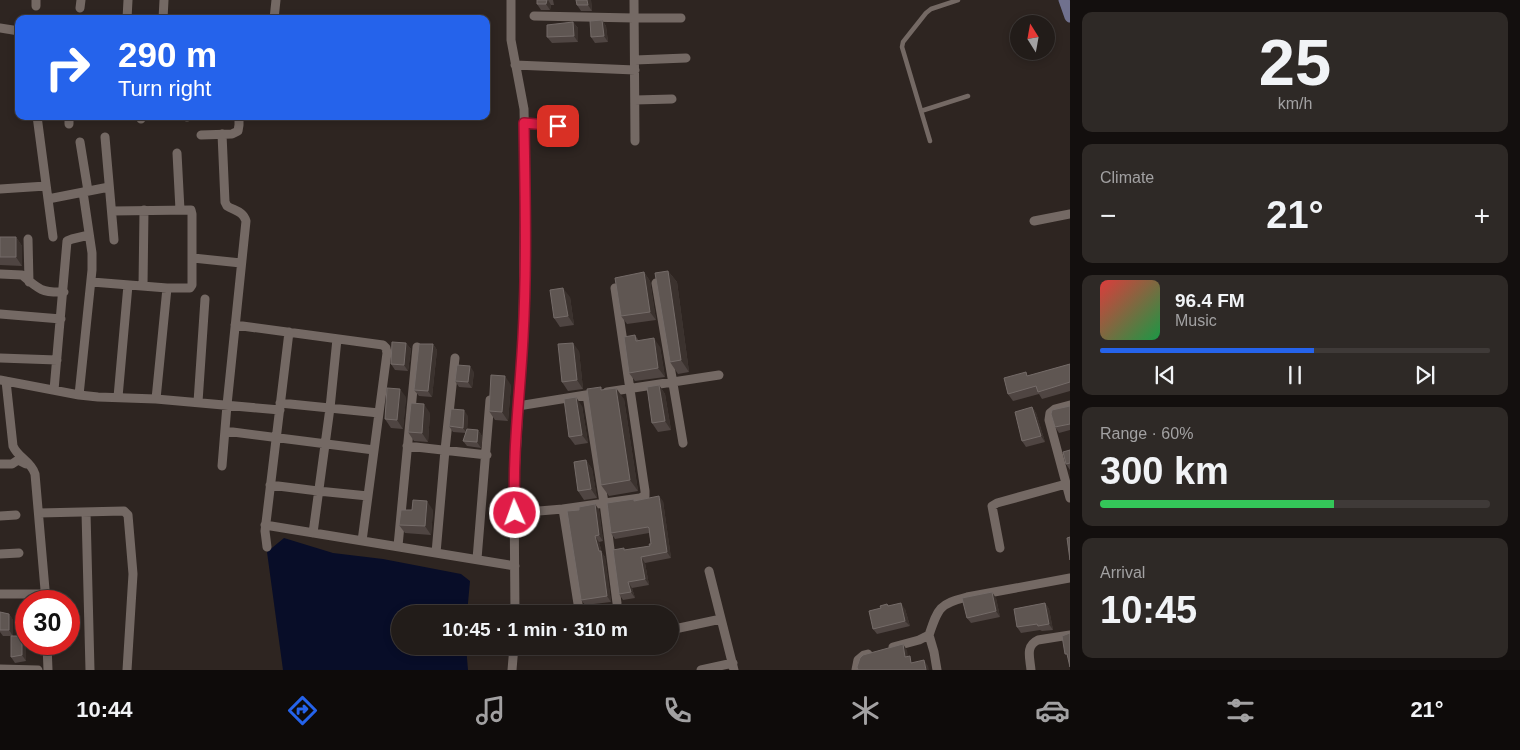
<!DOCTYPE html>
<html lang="en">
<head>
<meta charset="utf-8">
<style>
  body { margin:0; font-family:Helvetica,sans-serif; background:#2e2926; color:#f1f3f6; height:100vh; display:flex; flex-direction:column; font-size:19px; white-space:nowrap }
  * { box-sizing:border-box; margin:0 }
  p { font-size:16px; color:#a2a1a2 }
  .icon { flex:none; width:28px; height:28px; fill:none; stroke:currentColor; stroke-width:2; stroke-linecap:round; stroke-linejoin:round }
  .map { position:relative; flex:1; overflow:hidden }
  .side { display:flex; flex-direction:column; gap:12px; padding:12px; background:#130f0e; width:450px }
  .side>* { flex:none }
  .guide { position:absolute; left:15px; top:15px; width:475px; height:105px; border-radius:10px; box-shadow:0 2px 8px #0003,0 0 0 1px #3f3a38; background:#2563eb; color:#fff; overflow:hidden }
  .needle { width:32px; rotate:349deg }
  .controls { position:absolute; left:1010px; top:15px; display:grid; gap:10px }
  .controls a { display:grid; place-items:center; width:45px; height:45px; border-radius:50%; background:#221c19; box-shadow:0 2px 8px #0003,0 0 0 1px #3f3a38; font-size:25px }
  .speed { position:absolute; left:15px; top:590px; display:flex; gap:10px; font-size:25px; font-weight:700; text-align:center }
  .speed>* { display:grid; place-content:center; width:65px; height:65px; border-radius:50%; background:#221c19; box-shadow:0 2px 8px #0003,0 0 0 1px #3f3a38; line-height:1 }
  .speed .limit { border:8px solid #d22; background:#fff; color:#111 }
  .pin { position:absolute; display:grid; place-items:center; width:42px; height:42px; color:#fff; margin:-21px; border-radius:10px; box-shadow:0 2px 8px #0006 }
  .me { position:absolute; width:55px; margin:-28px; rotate:358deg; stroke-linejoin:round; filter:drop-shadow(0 0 4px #0008) }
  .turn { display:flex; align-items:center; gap:18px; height:105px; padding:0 20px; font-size:22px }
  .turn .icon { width:65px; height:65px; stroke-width:2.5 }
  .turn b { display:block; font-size:35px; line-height:42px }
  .big { font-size:38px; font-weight:800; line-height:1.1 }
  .side .card { flex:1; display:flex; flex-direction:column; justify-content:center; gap:8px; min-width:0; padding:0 18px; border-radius:10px; background:#2e2926 }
  .side .dial { align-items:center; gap:0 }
  .dial b { font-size:65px; line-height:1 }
  .song { display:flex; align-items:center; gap:15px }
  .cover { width:60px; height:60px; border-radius:8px; background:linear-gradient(135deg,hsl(0 70% 55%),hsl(140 70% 35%)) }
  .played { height:5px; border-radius:2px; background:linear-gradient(90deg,#2563eb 55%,#3f3a38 55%) }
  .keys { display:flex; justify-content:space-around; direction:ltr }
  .heat { display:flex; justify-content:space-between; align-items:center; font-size:28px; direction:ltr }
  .charge { height:8px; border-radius:4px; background:linear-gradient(90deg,#34c759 60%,#3f3a38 0) }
  .trip { position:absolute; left:391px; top:605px; width:288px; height:50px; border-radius:25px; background:#221c19; box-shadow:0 2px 8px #0003,0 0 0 1px #3f3a38; font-weight:800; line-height:50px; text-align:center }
  .dock { display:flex; height:80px; justify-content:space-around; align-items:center; background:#0e0b0a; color:#a2a1a2 }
  .dock .icon { width:35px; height:35px }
  .dock .selected { color:#2563eb }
  .dock b { font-size:22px; color:#f1f3f6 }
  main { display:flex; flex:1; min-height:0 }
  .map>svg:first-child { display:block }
</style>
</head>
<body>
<main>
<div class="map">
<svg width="1070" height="670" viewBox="0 0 1070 670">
  <rect width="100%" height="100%" fill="#2e2521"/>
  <path fill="#080d28" d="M284,538L333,553L383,559L461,574L470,581L467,614H400V646H466L468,670H283L267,552Z"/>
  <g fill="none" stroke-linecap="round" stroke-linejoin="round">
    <path stroke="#746964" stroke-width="4.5" d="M921,111L968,96
      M524,123L574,128
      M930,141L902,47L903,42L926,13L931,9L958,0"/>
    <path stroke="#746964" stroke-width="9" d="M36,0V6
      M511,0V40L524,109L525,158L523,336L514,492L515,614
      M634,0L635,141
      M80,8L81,0
      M534,16L634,18H681
      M127,18L141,19
      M127,19L128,0
      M163,19L164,0
      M274,19L276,0
      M0,28L19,31
      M635,60L686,58
      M515,65L635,70
      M635,100L672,99
      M37,116L53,237
      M187,117V116
      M141,119V116
      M69,124V116
      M201,135L232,134L238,131L239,125V116
      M105,137L114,240
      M80,142L88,191
      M177,153L180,210
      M0,189L46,186
      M48,199L109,187
      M1034,221L1070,214
      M28,239L29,282
      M193,258L241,263
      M0,274L22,275C38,289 42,293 64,292
      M92,282L167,288H190L192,285V214L191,210L112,211
      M656,283L683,443
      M143,286L144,210
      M0,314L61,319
      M235,325L383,345L386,348L387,353L362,541
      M0,358L57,360
      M0,380L79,395L98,397L156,399L280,410
      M6,381L13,446C18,458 31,461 35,474L46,601
      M54,390L67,241L72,239L89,235
      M607,392L719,375
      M79,395L92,270V253L83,192
      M587,395L604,503L617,603
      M118,397L128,285
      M156,399L167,288
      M198,402L205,299
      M280,403L379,413
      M1070,405L1055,409L1050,413L1049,420L1070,498
      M518,406L592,394
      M225,431L374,450
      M407,446L487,455
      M0,464H12L18,460L26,464
      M222,466L227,405L246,221C243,211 235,211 227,206L225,202L222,134
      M270,485L318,491L368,496
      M563,509L579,610
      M86,512L90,670
      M39,513L124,511L128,515L133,574L127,670
      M515,513L563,509L640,498L645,496V491L615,288
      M0,516L16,515
      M265,525L515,566
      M313,533L330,408L337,339
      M398,546L417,347
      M267,547L265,531L289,332
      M1000,548L992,506L997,503L1066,484
      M436,553L445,450L455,358
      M0,554L19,553
      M477,559L490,400
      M709,571L734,670
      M0,594H46
      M670,630L721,619
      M929,635L934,652L937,670
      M47,644L48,670
      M893,647L919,640L929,635C938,608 939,604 967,597L1070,578
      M0,669L38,670
      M512,670L514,646
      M701,670L733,663
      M856,670L858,660L864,655L868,654
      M1031,670C1030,658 1025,646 1038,640L1070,635"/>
    <path stroke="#70718e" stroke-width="11" d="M1064,0L1070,17"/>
  </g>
  <path fill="#4f4542" d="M537,0H553L554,5H551L550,10H541L537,4Z
    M576,0H591L592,11H581L577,5Z
    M602,20L606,26L608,42L595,43L591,37Z
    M573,22L578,28V42L552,43L547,37Z
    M0,237H16L22,246V266L0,265Z
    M668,271L677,282L689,372L678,374L670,362Z
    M644,272L650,281L656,320L627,324L621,316Z
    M570,297L574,325L560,327L554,318Z
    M635,335L639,341L660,347L665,377L635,381L629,373Z
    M406,343L411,349L408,371L395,370L391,364Z
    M433,344L437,350L432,397L419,396L414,390Z
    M579,351L583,389L568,391L562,382Z
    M1070,364V391L1042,399L1039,394L1013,401L1008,394L1028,376Z
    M474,372L472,388L459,387L455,381Z
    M511,385L508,421L495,420L489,411Z
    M659,385L665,394L671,430L658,432L652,423Z
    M603,390L624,399L638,491L609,496L601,485Z
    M406,397L403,429L391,428L385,419Z
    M582,406L588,443L575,445L569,437Z
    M1070,406V430L1059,433L1055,427Z
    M1032,407L1036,413L1045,442L1026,447L1022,441Z
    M430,413L428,442L414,441L408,432Z
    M468,416L467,429L478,430L482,436L481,448L467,446L463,441L466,433L453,432L449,426Z
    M1070,450V470L1066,464Z
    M586,460L592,469L597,498L584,500L578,491Z
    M635,501H663L671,558L645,563L649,585L632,588L635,598L623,600L619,594L625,550L650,546L651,544L649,533L615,539L611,533Z
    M595,504L599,510L603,541L599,542L602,553L605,557L611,602L585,605L581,600L579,510Z
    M412,510H433L431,535L405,533L399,525Z
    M996,598L1000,617L971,623L967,618Z
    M1045,603L1049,609L1053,630L1042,631L1040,630L1021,633L1017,627Z
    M887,604L889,606L905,609L910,626L877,634L873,629L881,608Z
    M0,612L9,614L13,620V636H22L26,641V661L15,663L11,657V636H3L0,632Z"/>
  <path fill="#3b322e" d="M547,0H548L551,5L550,10L546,4Z
    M587,0H591L592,11L588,5Z
    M602,20L606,26L608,42L604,36Z
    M573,22L578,28V42L574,36Z
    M16,237L22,246V266L16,257Z
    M668,271L677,282L689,372L681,360Z
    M644,272L650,281L656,320L650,312Z
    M563,288L570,297L574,325L568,316Z
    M654,338L660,347L665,377L658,368Z
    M406,343L411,349L408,371L404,365Z
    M573,343L579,351L583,389L577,380Z
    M433,344L437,350L432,397L428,391Z
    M470,366L474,372L472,388L468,382Z
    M505,376L511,385L508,421L502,412Z
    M659,385L665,394L671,430L665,421Z
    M616,388L624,399L638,491L630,480Z
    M400,389L406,397L403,429L397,420Z
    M576,397L582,406L588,443L582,435Z
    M424,404L430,413L428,442L422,433Z
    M1032,407L1036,413L1045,442L1041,436Z
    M464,410L468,416L467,433L463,428Z
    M478,430L482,436L481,448L477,442Z
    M586,460L592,469L597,498L591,489Z
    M659,496L663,501L671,558L667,552Z
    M427,501L433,510L431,535L425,526Z
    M595,504L599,510L603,541L599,535Z
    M595,536L599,542L602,553L605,557L611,602L607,596L599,551Z
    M641,557L645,563L649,585L645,579Z
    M628,582L632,588L635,598L631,592Z
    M992,592L996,598L1000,617L996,611Z
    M901,603L905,609L910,626L905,621Z
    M1045,603L1049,609L1053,630L1049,624Z
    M9,614L13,620V636L9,630Z
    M22,636L26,641V661L22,655Z
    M903,644L907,650L909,663L905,657Z
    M924,660L928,666L929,670H926Z"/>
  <path fill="#5f5652" stroke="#746b68" d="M537,0H547L546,4H537Z
    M576,0H587L588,5H577Z
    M602,20L604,36L591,37L590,21Z
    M573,22L574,36L547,37V25Z
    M0,237H16V257H0Z
    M668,271L681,360L670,362L655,273Z
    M644,272L650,312L621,316L615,278Z
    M563,288L568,316L554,318L550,290Z
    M635,335L636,341L654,338L658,368L629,373L624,337Z
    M392,342L406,343L404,365L391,364Z
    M573,343L577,380L562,382L558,344Z
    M419,344H433L428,391L414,390Z
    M1070,364V382L1038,392L1036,386L1008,394L1004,378L1026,372L1027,376Z
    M457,365L470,366L468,382L455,381Z
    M491,375L505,376L502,412L489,411Z
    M659,385L665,421L652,423L647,387Z
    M601,387V390L616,388L630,480L601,485L587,389Z
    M387,388L400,389L397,420L385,419Z
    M576,397L582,435L569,437L564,399Z
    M411,403L424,404L422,433L408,432Z
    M1070,406V424L1055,427L1051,414L1052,410Z
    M1032,407L1041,436L1022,441L1015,412Z
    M451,409L464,410L463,428L449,426Z
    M467,429L478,430L477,442L463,441Z
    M1070,450V463L1066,464L1063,452Z
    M586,460L591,489L578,491L574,462Z
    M659,496L667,552L641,557L645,579L628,582L631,592L619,594L613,550L624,548V550L650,546L649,544H651L649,528L648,527L611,533L607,503L634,499V501Z
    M413,500L427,501L425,526L399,525L401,510H412Z
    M595,504L599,535L595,536L599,551H601L607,596L581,600L567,511L579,510V507Z
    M1070,537V560L1067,538Z
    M992,592L996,611L967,618L962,598Z
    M36,598L38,601H28V599Z
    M901,603L905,621L873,629L869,611L881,608L880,606L887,604L888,606Z
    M1045,603L1049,624L1038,626L1037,624L1017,627L1014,609Z
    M0,612L9,614V630H0Z
    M1070,633V667L1067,654H1065L1062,636Z
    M11,636H22V655L11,657Z
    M903,644L905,657L910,656L911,663L924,660L926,670H858L857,667L860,658L863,655Z"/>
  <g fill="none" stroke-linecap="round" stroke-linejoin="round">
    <g stroke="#92132f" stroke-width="12">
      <path id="route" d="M515,513C512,454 520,395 523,337C527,266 525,194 524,123L558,126"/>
    </g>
    <use href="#route" stroke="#e11d48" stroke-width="9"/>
  </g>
</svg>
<div class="controls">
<a><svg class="needle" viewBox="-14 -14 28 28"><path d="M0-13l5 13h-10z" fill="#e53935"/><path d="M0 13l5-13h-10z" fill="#a2a1a2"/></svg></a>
</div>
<div class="speed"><div class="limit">30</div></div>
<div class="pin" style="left:558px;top:126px;background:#d93025"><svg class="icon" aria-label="arrive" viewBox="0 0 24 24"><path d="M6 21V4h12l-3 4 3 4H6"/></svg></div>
<svg class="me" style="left:515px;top:513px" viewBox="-20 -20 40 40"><circle r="17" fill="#e11d48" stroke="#fff" stroke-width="3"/><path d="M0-11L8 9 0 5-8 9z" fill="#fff"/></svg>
<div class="trip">10:45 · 1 min · 310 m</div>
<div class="guide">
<div class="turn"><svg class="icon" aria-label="right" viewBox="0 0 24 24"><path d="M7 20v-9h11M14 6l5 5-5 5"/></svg><div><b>290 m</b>Turn right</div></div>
</div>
</div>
<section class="side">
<div class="card dial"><b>25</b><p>km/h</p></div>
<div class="card"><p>Climate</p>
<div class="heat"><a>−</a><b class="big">21°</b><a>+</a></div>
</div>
<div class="card">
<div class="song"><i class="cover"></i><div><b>96.4 FM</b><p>Music</p></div></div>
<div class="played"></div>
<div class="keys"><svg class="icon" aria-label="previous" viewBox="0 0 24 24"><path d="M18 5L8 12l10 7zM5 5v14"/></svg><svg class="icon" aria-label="pause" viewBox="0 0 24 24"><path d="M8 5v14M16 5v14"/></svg><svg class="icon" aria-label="next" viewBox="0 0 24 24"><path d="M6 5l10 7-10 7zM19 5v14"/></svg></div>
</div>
<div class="card"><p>Range · 60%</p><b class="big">300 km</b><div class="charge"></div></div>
<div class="card"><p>Arrival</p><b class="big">10:45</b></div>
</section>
</main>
<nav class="dock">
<b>10:44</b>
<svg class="icon selected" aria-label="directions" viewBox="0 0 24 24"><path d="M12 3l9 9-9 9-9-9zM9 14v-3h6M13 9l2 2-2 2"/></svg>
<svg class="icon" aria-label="music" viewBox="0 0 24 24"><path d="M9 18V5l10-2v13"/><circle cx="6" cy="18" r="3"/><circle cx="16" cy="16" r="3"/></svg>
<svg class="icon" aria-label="phone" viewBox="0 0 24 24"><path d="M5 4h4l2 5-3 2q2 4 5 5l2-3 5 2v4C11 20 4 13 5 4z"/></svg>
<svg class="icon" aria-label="climate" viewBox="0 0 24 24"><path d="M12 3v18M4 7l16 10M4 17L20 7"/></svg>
<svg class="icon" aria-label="car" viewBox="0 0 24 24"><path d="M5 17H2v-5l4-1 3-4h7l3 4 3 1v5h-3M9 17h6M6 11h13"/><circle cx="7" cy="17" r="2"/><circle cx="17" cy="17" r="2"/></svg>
<svg class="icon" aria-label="filters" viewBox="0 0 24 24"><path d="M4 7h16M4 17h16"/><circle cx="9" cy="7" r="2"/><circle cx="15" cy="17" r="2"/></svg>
<b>21°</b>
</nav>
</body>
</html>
